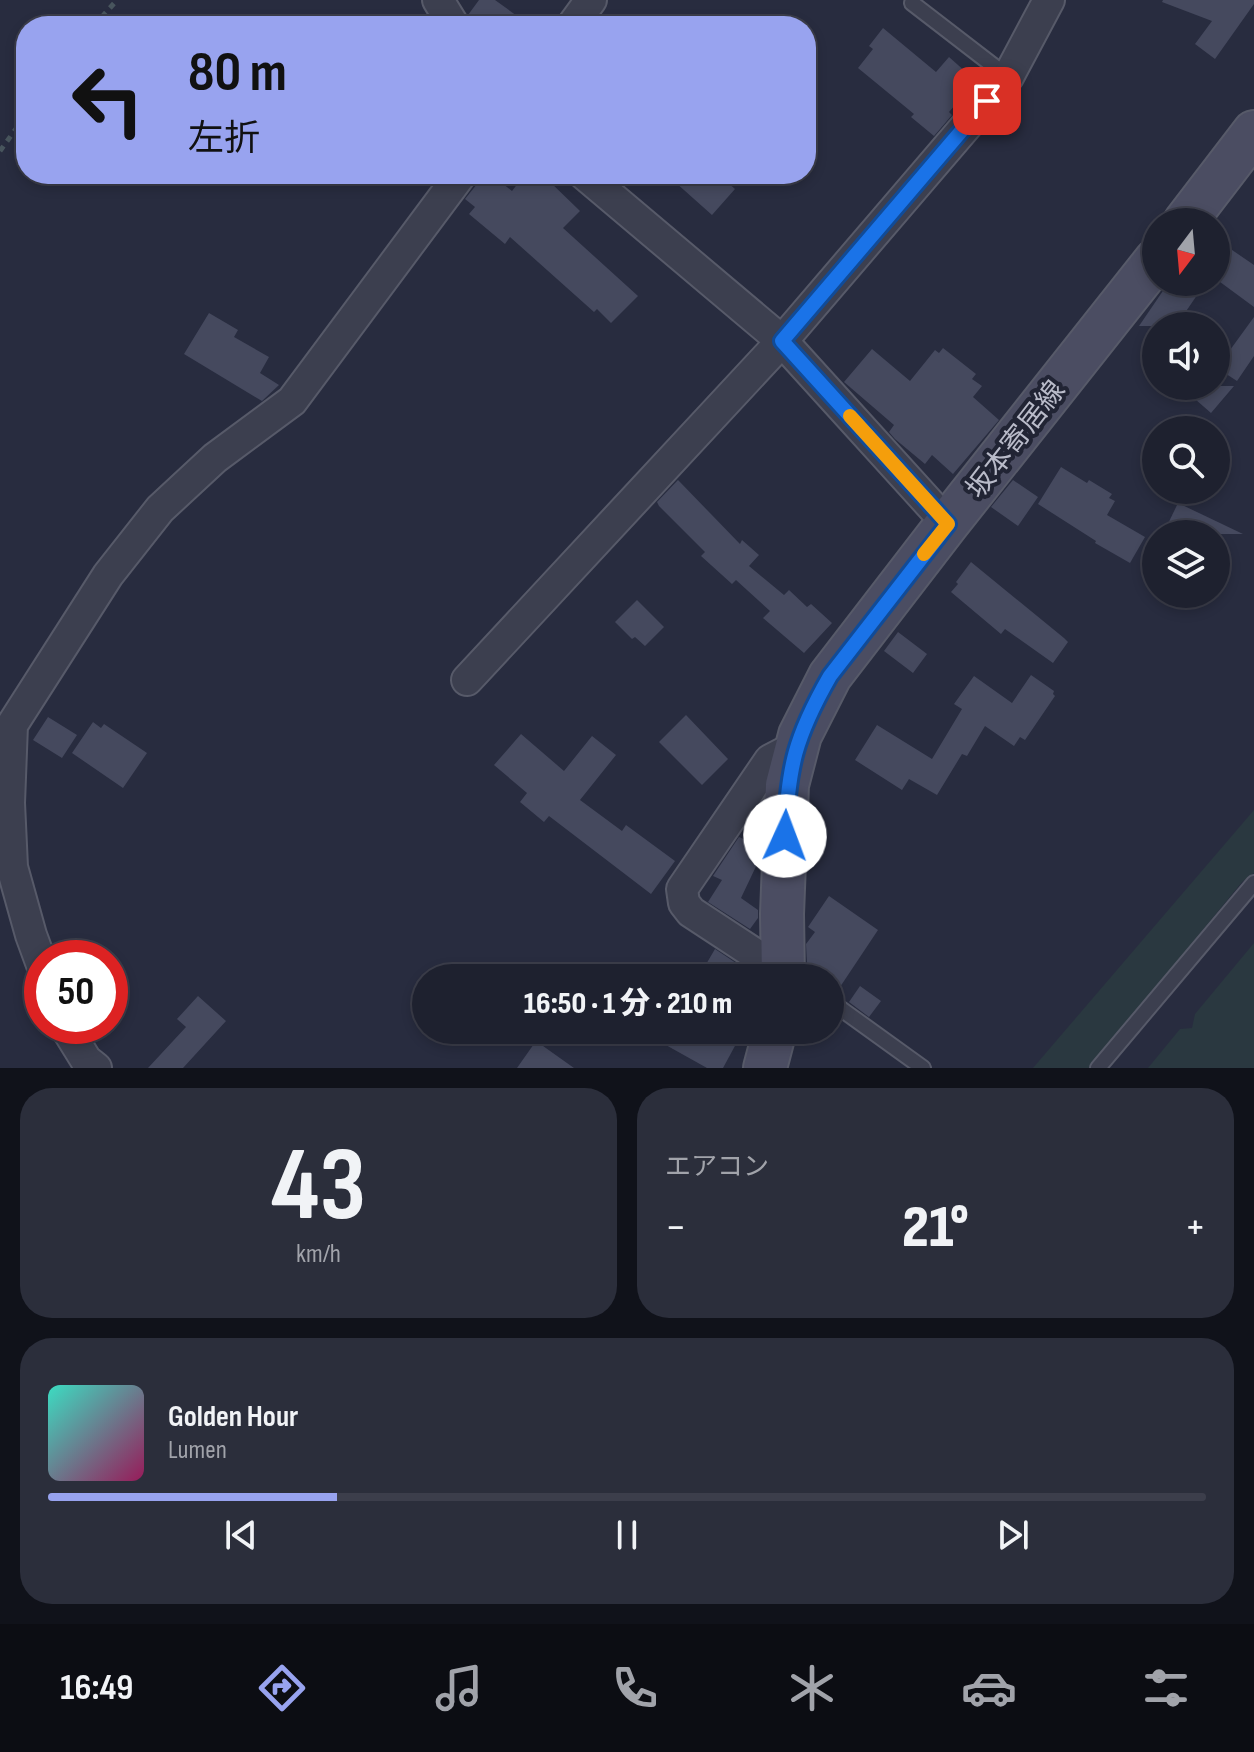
<!DOCTYPE html>
<html lang="ja">
<head>
<meta charset="utf-8">
<style>
  body { margin:0; font-family:"Sofia Sans Condensed","Noto Sans JP",sans-serif; background:#2b2e3b; color:#f1f3f6; height:100vh; display:flex; flex-direction:column; font-size:30px; white-space:nowrap }
  * { box-sizing:border-box; margin:0 }
  p { font-size:26px; color:#a1a3aa }
  .icon { flex:none; width:44px; height:44px; fill:none; stroke:currentColor; stroke-width:2; stroke-linecap:round; stroke-linejoin:round }
  .map { position:relative; height:1068px; overflow:hidden }
  .drawer { display:flex; flex-direction:column; gap:20px; padding:20px; background:#10121a; flex:1 }
  .drawer>* { flex:none }
  .top-card { position:absolute; left:16px; top:16px; width:800px; height:168px; border-radius:32px; box-shadow:0 4px 12px #0003,0 0 0 2px #3c3e4b; background:#98a3ef; color:#111; overflow:hidden }
  .needle { width:52px; rotate:196deg }
  .tools { position:absolute; left:1142px; top:208px; display:grid; gap:16px }
  .tools a { display:grid; place-items:center; width:88px; height:88px; border-radius:50%; background:#1e212f; box-shadow:0 4px 12px #0003,0 0 0 2px #3c3e4b; font-size:40px }
  .speed { position:absolute; left:24px; top:940px; display:flex; gap:16px; font-size:40px; font-weight:700; text-align:center }
  .speed>* { display:grid; place-content:center; width:104px; height:104px; border-radius:50%; background:#1e212f; box-shadow:0 4px 12px #0003,0 0 0 2px #3c3e4b; line-height:1 }
  .speed .limit { border:12px solid #d22; background:#fff; color:#111 }
  .pin { position:absolute; display:grid; place-items:center; width:68px; height:68px; color:#fff; margin:-34px; border-radius:16px; box-shadow:0 4px 12px #0006 }
  .me { position:absolute; width:88px; margin:-44px; rotate:2deg; stroke-linejoin:round; filter:drop-shadow(0 0 6px #0008) }
  .turn { display:flex; align-items:center; gap:28px; height:168px; padding:0 40px; font-size:36px }
  .turn .icon { width:104px; height:104px; stroke-width:2.5 }
  .turn b { display:block; font-size:56px; line-height:68px }
  .big { font-size:60px; font-weight:800; line-height:1.1 }
  .drawer .tile { flex:1; display:flex; flex-direction:column; justify-content:center; gap:12px; min-width:0; padding:0 28px; border-radius:32px; background:#2b2e3b }
  .drawer .dial { align-items:center; gap:0 }
  .dial b { font-size:104px; line-height:1 }
  .song { display:flex; align-items:center; gap:24px }
  .cover { width:96px; height:96px; border-radius:12px; background:linear-gradient(135deg,hsl(170 70% 55%),hsl(330 70% 35%)) }
  .played { height:8px; border-radius:4px; background:linear-gradient(90deg,#98a3ef 25%,#3c3e4b 25%) }
  .keys { display:flex; justify-content:space-around; direction:ltr }
  .heat { display:flex; justify-content:space-between; align-items:center; font-size:44px; direction:ltr }
  .drawer .tiles { flex:1; display:grid; gap:20px; grid-template-columns:1fr 1fr }
  .tile:last-child { grid-column:span 2 }
  .trip { position:absolute; left:412px; top:964px; width:432px; height:80px; border-radius:40px; background:#1e212f; box-shadow:0 4px 12px #0003,0 0 0 2px #3c3e4b; font-weight:800; line-height:80px; text-align:center }
  .menu { display:flex; height:128px; justify-content:space-around; align-items:center; background:#0c0d13; color:#a1a3aa }
  .menu .icon { width:56px; height:56px }
  .menu .current { color:#98a3ef }
  .menu b { font-size:36px; color:#f1f3f6 }
  .map>svg:first-child { display:block }
</style>
</head>
<body>
<div class="map">
<svg width="1254" height="1068" viewBox="0 0 1254 1068">
  <rect width="100%" height="100%" fill="#282c3f"/>
  <path fill="#2a3840" d="M1254,810V873L1242,882L1090,1068H1033Z
    M1254,943V1068H1148L1180,1029L1192,1028L1195,1014Z"/>
  <path fill="#45495e" d="M479,0H495L531,26H472L468,15Z
    M1163,0H1254V4L1215,59L1195,44L1212,21L1162,2Z
    M883,28L936,72L949,57L976,81L949,112L952,115L934,136L911,117L914,114L858,68L873,49L869,46Z
    M485,174H491L512,191L525,174H540L547,179L580,211L563,228L638,296L611,323L597,309L594,312L510,237L505,244L469,214L475,207L465,199Z
    M666,174H718L735,189L712,215Z
    M1216,239L1254,265V307L1216,279Z
    M1169,282H1206L1176,326H1139Z
    M209,313L238,330L234,337L269,357L260,373L279,385L262,401L184,354Z
    M1254,317V356L1237,381L1217,368Z
    M943,348L976,374L972,379L982,386L973,397L999,420L953,474L932,455L925,464L895,439L889,432L894,425L844,382L872,349L910,381L935,350L939,353Z
    M1180,386H1234L1211,413Z
    M1061,467L1087,483L1089,480L1112,494L1109,498L1115,501L1107,515L1145,537L1130,563L1095,543L1096,541L1038,504Z
    M678,480L740,544L742,540L759,555L749,566L784,595L789,590L807,607L811,604L832,623L804,653L763,618L770,611L736,580L732,584L701,556L705,552L659,506L657,502Z
    M1013,480L1038,497L1018,526L991,507Z
    M1178,503L1243,534H1163Z
    M971,562L1064,638L1068,642L1053,663L1005,629L1001,634L951,592L958,584L956,582Z
    M637,600L664,627L645,646L635,637L632,639L615,622Z
    M898,632L927,654L913,673L884,651Z
    M1031,675L1054,691L1053,694L1055,696L1025,740L1020,737L1014,746L985,726L967,756L962,754L937,795L909,779L902,790L855,760L877,725L932,759L962,709L954,704L974,676L1012,703Z
    M686,715L728,759L702,785L659,742Z
    M48,717L77,735L62,758L33,740Z
    M93,722L101,728L104,724L147,753L123,788L72,753Z
    M521,734L564,771L592,736L616,755L580,800L622,831L626,825L675,861L651,894L549,816L544,822L520,802L527,793L494,765Z
    M739,837L761,847L760,858L741,898L758,910V918L750,929L708,902L722,880L713,876Z
    M829,896L878,930L840,987L807,963L806,944L815,932L808,927Z
    M715,949L745,969L739,978H698Z
    M860,986L881,1001L869,1017L849,1002Z
    M198,996L226,1021L183,1068H148L186,1027L177,1019Z
    M639,1030H710L736,1044L723,1068H707Z
    M536,1041L574,1068H517Z"/>
  <g fill="none" stroke-linecap="round" stroke-linejoin="round">
    <g stroke="#575a69" stroke-width="18">
      <path id="service" d="M912,3L1008,77
        M830,1001L923,1068
        M1098,1068L1254,883"/>
    </g>
    <g stroke="#575a69" stroke-width="34">
      <path id="minor" d="M438,0L454,26
        M572,26L591,0
        M584,174L782,341L948,524
        M467,680L782,341L1008,77L1049,0
        M42,965L31,935L12,867L9,803L12,725L108,575L160,509L215,458L292,401L461,174
        M783,967L755,954L691,912L684,903L682,889L770,760L795,747
        M65,1026L86,1060L96,1068"/>
    </g>
    <g stroke="#575a69" stroke-width="46">
      <path id="secondary" d="M1185,222L1254,132
        M783,978L782,914L787,785L800,735L830,676L947,524L1156,260
        M765,1068L775,1030"/>
    </g>
    <path stroke="#48555d" stroke-width="5" stroke-dasharray="6 6" stroke-linecap="butt" d="M94,26L117,0
      M0,151L26,115"/>
    <use href="#service" stroke="#3c3f4f" stroke-width="14"/>
    <use href="#minor" stroke="#3c3f4f" stroke-width="30"/>
    <use href="#secondary" stroke="#4b4d62" stroke-width="42"/>
  </g>
  <g fill="none" stroke-linecap="round" stroke-linejoin="round">
    <g stroke="#114b97" stroke-width="20">
      <path id="route" d="M785,836C788,767 795,737 830,676L948,524L782,341L987,101"/>
    </g>
    <use href="#route" stroke="#1a73e8" stroke-width="14"/>
    <path stroke="#f59e0b" stroke-width="14" d="M850,416L948,524L924,554"/>
  </g>
  <g text-anchor="middle" stroke-width="8" stroke-linejoin="round" paint-order="stroke">
    <g font-size="28" fill="#b9bbc9" stroke="#212434">
      <text transform="translate(1015 439) rotate(-52)" y="10">坂本寄居線</text>
    </g>
  </g>
</svg>
<div class="tools">
<a><svg class="needle" viewBox="-14 -14 28 28"><path d="M0-13l5 13h-10z" fill="#e53935"/><path d="M0 13l5-13h-10z" fill="#a1a3aa"/></svg></a>
<a><svg class="icon" aria-label="sound" viewBox="0 0 24 24"><path d="M4 9h4l5-4v14l-5-4H4zM17 9q2 3 0 6"/></svg></a>
<a><svg class="icon" aria-label="search" viewBox="0 0 24 24"><circle cx="10" cy="10" r="6"/><path d="M15 15l6 6"/></svg></a>
<a><svg class="icon" aria-label="layers" viewBox="0 0 24 24"><path d="M12 4l9 5-9 5-9-5zM3 14l9 5 9-5"/></svg></a>
</div>
<div class="speed"><div class="limit">50</div></div>
<div class="pin" style="left:987px;top:101px;background:#d93025"><svg class="icon" aria-label="arrive" viewBox="0 0 24 24"><path d="M6 21V4h12l-3 4 3 4H6"/></svg></div>
<svg class="me" style="left:785px;top:836px" viewBox="-20 -20 40 40"><circle r="19" fill="#fff"/><path d="M0-13L10 11 0 6-10 11z" fill="#1a73e8"/></svg>
<div class="trip">16:50 · 1 分 · 210 m</div>
<div class="top-card">
<div class="turn"><svg class="icon" aria-label="left" viewBox="0 0 24 24"><path d="M17 20v-9H6M10 6l-5 5 5 5"/></svg><div><b>80 m</b>左折</div></div>
</div>
</div>
<section class="drawer">
<div class="tiles">
<div class="tile dial"><b>43</b><p>km/h</p></div>
<div class="tile"><p>エアコン</p>
<div class="heat"><a>−</a><b class="big">21°</b><a>+</a></div>
</div>
<div class="tile">
<div class="song"><i class="cover"></i><div><b>Golden Hour</b><p>Lumen</p></div></div>
<div class="played"></div>
<div class="keys"><svg class="icon" aria-label="previous" viewBox="0 0 24 24"><path d="M18 5L8 12l10 7zM5 5v14"/></svg><svg class="icon" aria-label="pause" viewBox="0 0 24 24"><path d="M8 5v14M16 5v14"/></svg><svg class="icon" aria-label="next" viewBox="0 0 24 24"><path d="M6 5l10 7-10 7zM19 5v14"/></svg></div>
</div>
</div>
</section>
<nav class="menu">
<b>16:49</b>
<svg class="icon current" aria-label="directions" viewBox="0 0 24 24"><path d="M12 3l9 9-9 9-9-9zM9 14v-3h6M13 9l2 2-2 2"/></svg>
<svg class="icon" aria-label="music" viewBox="0 0 24 24"><path d="M9 18V5l10-2v13"/><circle cx="6" cy="18" r="3"/><circle cx="16" cy="16" r="3"/></svg>
<svg class="icon" aria-label="phone" viewBox="0 0 24 24"><path d="M5 4h4l2 5-3 2q2 4 5 5l2-3 5 2v4C11 20 4 13 5 4z"/></svg>
<svg class="icon" aria-label="climate" viewBox="0 0 24 24"><path d="M12 3v18M4 7l16 10M4 17L20 7"/></svg>
<svg class="icon" aria-label="car" viewBox="0 0 24 24"><path d="M5 17H2v-5l4-1 3-4h7l3 4 3 1v5h-3M9 17h6M6 11h13"/><circle cx="7" cy="17" r="2"/><circle cx="17" cy="17" r="2"/></svg>
<svg class="icon" aria-label="filters" viewBox="0 0 24 24"><path d="M4 7h16M4 17h16"/><circle cx="9" cy="7" r="2"/><circle cx="15" cy="17" r="2"/></svg>
</nav>
</body>
</html>
